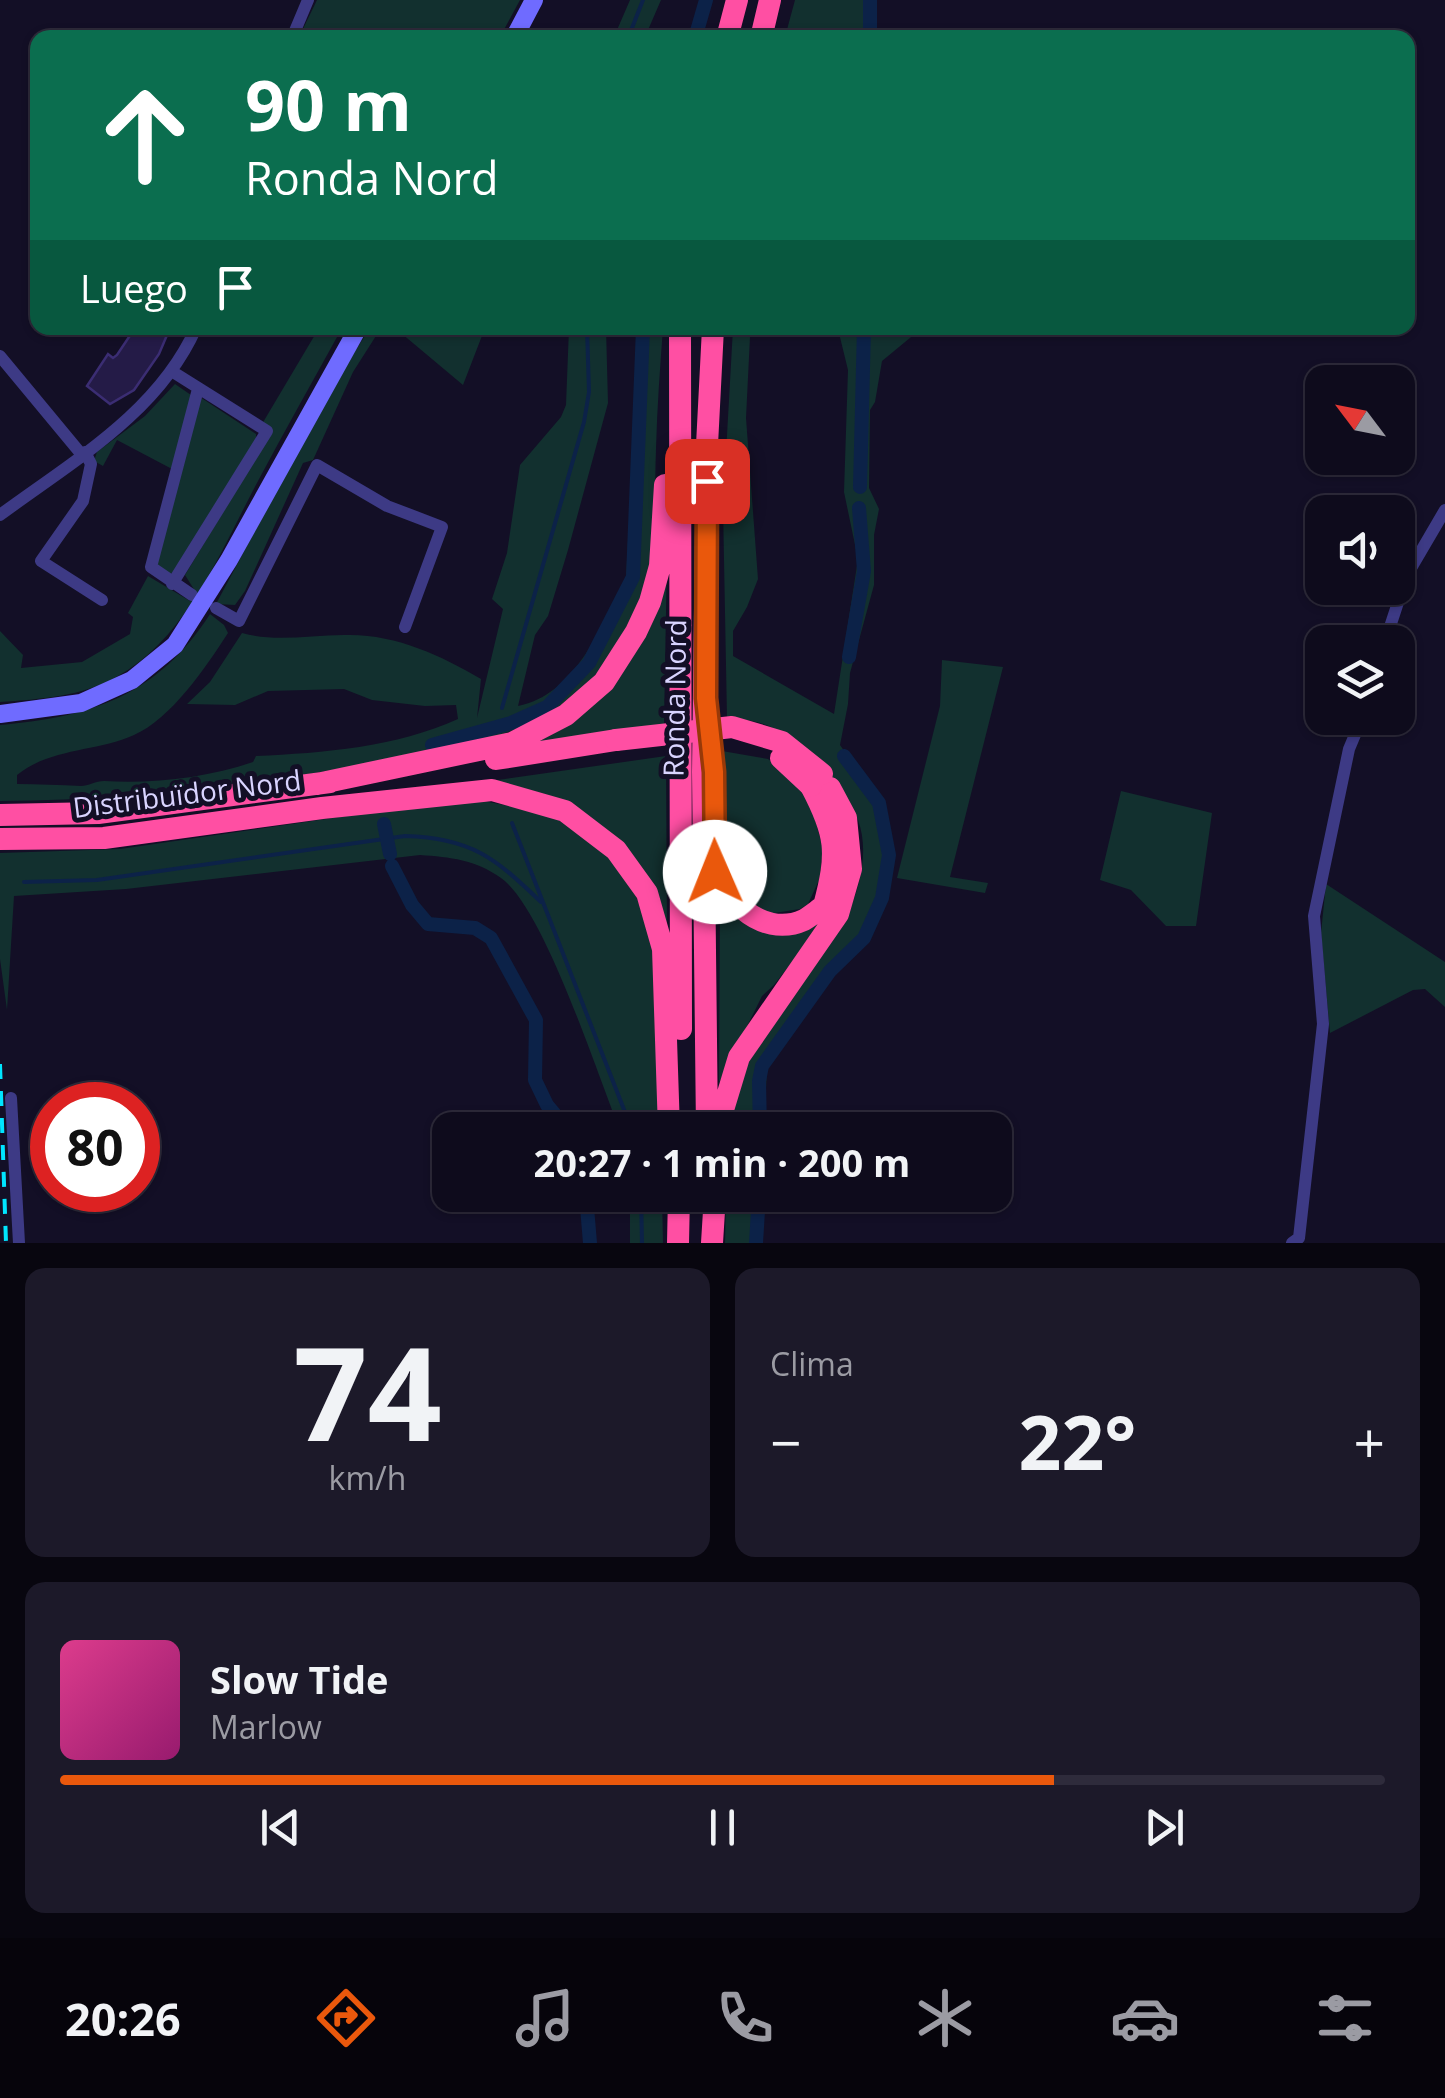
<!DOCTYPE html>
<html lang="es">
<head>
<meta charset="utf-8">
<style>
  body { margin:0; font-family:"Open Sans",sans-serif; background:#1c1929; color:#f1f3f6; height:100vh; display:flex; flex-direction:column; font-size:38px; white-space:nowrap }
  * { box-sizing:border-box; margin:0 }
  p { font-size:32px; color:#9b9ba3 }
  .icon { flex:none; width:55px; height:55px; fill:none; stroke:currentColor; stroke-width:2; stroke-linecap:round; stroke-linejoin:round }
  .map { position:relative; height:1243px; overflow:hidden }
  .sheet { display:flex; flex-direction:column; gap:25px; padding:25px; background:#08060f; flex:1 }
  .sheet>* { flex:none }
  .hud { position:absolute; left:30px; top:30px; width:1385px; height:305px; border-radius:20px; box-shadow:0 2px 8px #0004,0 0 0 2px #2e2b3b; background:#0b6e4f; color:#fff; overflow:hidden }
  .needle { width:65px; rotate:302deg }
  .tools { position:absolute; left:1305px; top:365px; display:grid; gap:20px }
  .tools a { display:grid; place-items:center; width:110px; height:110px; border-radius:20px; background:#0e0b1c; box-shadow:0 2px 8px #0004,0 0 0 2px #2e2b3b; font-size:50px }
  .speed { position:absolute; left:30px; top:1082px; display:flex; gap:20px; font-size:50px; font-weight:700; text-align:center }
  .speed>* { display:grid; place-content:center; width:130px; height:130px; border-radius:50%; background:#0e0b1c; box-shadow:0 2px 8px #0004,0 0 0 2px #2e2b3b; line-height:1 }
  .speed .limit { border:15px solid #d22; background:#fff; color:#111 }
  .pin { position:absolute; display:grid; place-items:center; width:85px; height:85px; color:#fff; margin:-42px; border-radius:20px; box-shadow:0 5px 15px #0006 }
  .me { position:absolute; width:110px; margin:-55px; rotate:359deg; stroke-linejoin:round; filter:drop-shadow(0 0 8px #0008) }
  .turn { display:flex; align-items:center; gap:35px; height:210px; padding:0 50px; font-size:45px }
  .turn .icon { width:130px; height:130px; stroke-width:2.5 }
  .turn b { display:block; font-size:70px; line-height:85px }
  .then { display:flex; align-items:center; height:95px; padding:0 50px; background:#0003; gap:20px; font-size:38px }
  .big { font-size:75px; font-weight:700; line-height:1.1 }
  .sheet .card { flex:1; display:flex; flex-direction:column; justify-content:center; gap:15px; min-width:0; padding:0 35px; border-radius:20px; background:#1c1929 }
  .sheet .dial { align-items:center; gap:0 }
  .dial b { font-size:130px; line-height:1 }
  .song { display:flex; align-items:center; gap:30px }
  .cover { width:120px; height:120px; border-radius:15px; background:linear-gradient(135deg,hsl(330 70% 55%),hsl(320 70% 35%)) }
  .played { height:10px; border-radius:5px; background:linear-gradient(90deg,#ea580c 75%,#2e2b3b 75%) }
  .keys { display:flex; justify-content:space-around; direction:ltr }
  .heat { display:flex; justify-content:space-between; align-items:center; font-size:55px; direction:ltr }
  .sheet .tiles { flex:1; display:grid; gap:25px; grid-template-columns:1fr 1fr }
  .card:last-child { grid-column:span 2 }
  .trip { position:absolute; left:432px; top:1112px; width:580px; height:100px; border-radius:20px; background:#0e0b1c; box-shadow:0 2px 8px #0004,0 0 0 2px #2e2b3b; font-weight:700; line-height:100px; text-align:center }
  .tab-bar { display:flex; height:160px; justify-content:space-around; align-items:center; background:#06040b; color:#9b9ba3 }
  .tab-bar .icon { width:70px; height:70px }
  .tab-bar .on { color:#ea580c }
  .tab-bar b { font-size:45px; color:#f1f3f6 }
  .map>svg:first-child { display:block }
</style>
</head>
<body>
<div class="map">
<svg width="1445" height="1243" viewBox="0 0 1445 1243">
  <rect width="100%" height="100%" fill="#130f26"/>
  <path fill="#12302f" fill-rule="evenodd" d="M317,0H520L500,37H299Z
    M630,0H661L645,37H614Z
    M795,0H875L876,37H785Z
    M319,328H342C314,379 285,430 258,481C222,548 187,638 118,676C81,697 41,699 0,702V631L23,655L21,668L82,662L130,634L133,617L128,613L148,576L190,601L195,591L185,575L266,441L262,424Z
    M370,328H381L353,372L313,460L303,463L245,591L235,605L216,604L330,390Z
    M395,328H485L463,385Z
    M569,328H606L608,403L568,550L548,616L535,635L518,706C575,695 602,626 626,579L639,328H663C660,368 657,409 656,449C654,503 658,563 635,614C620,649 591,686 559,707C511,739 455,746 400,757C269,784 134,801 0,801V725C92,717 158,695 210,614L224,625L228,633C206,667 171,719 134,735C96,752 50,748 17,775V784C38,784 60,785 81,786C88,786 96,781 104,781C152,784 206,778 253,762L256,756C324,753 396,747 458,719L456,705L425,706L372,700L344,689L268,691L235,705L187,704L210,682L242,633C277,643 313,634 350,635C397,635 442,656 481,679L477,718L503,609L492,599L507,553L520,465L561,417L566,405Z
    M733,328H897V335L910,328H922L882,361L875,402L870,410L869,488L879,509L874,535V585L850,673L848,704L840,745L880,802L891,854L885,893L878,919L867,941L842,965L767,1068L764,1130H728L745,1068L852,904C862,878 868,847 858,820C853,808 784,734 773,728C759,721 743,719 727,718L723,507ZM838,329L848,370L844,492L858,559L834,714L733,656V631L747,607L758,579L746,418L750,337Z
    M175,384L191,395L172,469L117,440L103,466L94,461L97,452L145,416Z
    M200,397L256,434V439L175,571L170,574L159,570L156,557Z
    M667,555L664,724L514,749L595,702Z
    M942,660L1003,667L950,877L988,883L985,893L897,878L940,706Z
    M722,751L768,759L792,778L811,805L823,848L820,878L808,904L800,909L768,914L750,905L724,868Z
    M666,756L667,927L659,900L548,795L508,784L477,783Z
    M1121,791L1212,813L1196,926H1166L1131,890L1100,880Z
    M478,800L542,812L576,829L609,858L636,896L652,936L661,1130H620C597,1074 544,908 501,878C476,860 450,857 420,855L126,889L14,896L7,1010L0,959V853L120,849L442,802Z
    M1326,884L1445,962V1007L1425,989L1413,990L1330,1033L1321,933Z
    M720,901C758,940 770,928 819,919L816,931L774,985L762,996L719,1083Z
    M630,1195H662L663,1243H630Z
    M726,1195H764L761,1243H725Z"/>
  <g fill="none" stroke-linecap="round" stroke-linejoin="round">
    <path stroke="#0c2248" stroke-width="4" d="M628,38L643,0
      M502,708L584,422L589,392L587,328
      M512,823L632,1130
      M24,882L97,880L405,836C472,838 495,858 541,902
      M641,1195L642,1243"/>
    <path stroke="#0c2248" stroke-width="14" d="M695,38L706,0
      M870,38V0
      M860,487L864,328
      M849,657L864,571L859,508
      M432,745L511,723L547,707L589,663L633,577L643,328
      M384,824L390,854
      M392,866L412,905L428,924L475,928L491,938L536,1020L535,1080L547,1105L568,1130
      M760,1130L759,1081L762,1066L830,971L864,938L882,898L889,855L879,803L844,756
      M586,1195L590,1243
      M756,1243L759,1195"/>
  </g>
  <path fill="#241b47" stroke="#3b2d73" stroke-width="2.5" d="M135,328H170L159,354L134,390L110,404L87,386L108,354L113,358L117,355Z"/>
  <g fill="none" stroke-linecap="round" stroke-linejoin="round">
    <path stroke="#3d3a85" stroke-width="12" d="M292,38L308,0
      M0,356L82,455
      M85,452L91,464L83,501L41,561L102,600
      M0,515C73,461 158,413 196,328
      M172,584L267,431L173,372
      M192,595L151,567L198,389
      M216,608L239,621L317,465L387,506L442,527L405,627
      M1385,642L1407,575L1445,510
      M11,1098L19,1243
      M1292,1243L1299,1238L1323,1024L1314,916L1349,749L1362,718"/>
    <path stroke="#6f6bff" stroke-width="18" d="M514,38L534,0
      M0,714L81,703L132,680L175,645L229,560L358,328"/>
    <path stroke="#ff4fa3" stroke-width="22" d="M727,38L737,0
      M761,38L770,0
      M680,328L681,1029
      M496,759L616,740
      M317,784L512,743L566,715L604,682L636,632L650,602L660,566L665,485
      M0,815L98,813L330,782
      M0,839L104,838L322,808L492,790L565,811L616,850L647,893L663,949L669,1130
      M715,853C716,894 760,940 804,920C811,916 818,910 824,906C838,853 837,835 811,786
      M707,1130L703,772L707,445L713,328
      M720,1130L722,1113L739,1057L838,914L851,869L846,818L830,788
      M678,1243L679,1195
      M712,1243L715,1195"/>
    <path stroke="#00e5ff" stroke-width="4" stroke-dasharray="15 12" stroke-linecap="butt" d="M0,1064L6,1243"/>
    <path stroke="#ff4fa3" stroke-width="22" d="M616,740L732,727L782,742L822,774
      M781,758L811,786"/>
  </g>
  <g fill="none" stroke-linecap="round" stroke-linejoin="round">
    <g stroke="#983908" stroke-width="25">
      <path id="route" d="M707,481L706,698L714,772L715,872"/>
    </g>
    <use href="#route" stroke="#ea580c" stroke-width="18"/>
  </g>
  <g text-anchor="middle" stroke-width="10" stroke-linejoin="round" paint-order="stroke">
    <g font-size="28" fill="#d9d4ff" stroke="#130f26">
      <text transform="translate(675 698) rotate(-89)" y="10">Ronda Nord</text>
      <text transform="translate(187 794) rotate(-7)" y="10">Distribuïdor Nord</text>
    </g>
  </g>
</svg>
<div class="tools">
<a><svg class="needle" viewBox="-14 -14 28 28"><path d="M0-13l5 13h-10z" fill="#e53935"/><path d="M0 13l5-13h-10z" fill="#9b9ba3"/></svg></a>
<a><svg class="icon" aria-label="sound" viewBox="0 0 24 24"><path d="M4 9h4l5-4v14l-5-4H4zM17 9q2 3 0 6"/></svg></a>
<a><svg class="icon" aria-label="layers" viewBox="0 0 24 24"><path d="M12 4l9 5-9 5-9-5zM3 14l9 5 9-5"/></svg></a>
</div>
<div class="speed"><div class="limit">80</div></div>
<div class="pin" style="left:707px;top:481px;background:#d93025"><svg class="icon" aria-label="arrive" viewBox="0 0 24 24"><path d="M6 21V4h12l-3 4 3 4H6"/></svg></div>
<svg class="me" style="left:715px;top:872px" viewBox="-20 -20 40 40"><circle r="19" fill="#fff"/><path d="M0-13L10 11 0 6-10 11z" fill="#ea580c"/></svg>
<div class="trip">20:27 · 1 min · 200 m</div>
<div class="hud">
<div class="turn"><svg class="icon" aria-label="ahead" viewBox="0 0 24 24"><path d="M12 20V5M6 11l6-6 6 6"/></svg><div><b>90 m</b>Ronda Nord</div></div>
<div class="then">Luego<svg class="icon" aria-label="arrive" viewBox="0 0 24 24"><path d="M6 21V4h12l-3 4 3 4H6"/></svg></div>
</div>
</div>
<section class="sheet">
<div class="tiles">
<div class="card dial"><b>74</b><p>km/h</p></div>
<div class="card"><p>Clima</p>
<div class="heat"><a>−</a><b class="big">22°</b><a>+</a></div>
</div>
<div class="card">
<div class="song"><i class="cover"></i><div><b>Slow Tide</b><p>Marlow</p></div></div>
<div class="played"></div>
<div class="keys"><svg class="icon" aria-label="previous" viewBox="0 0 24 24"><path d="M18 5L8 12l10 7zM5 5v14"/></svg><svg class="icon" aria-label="pause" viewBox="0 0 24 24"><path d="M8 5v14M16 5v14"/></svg><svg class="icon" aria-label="next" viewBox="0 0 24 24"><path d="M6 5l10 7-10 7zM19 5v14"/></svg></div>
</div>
</div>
</section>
<nav class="tab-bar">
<b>20:26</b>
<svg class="icon on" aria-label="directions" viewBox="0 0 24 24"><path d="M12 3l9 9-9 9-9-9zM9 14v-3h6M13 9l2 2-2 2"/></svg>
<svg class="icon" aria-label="music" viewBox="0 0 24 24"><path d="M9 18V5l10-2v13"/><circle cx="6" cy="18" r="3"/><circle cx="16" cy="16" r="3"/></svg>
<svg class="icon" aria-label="phone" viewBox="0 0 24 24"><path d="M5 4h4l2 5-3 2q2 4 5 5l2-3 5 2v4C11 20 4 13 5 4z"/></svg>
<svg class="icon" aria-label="climate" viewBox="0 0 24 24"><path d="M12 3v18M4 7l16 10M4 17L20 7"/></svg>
<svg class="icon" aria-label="car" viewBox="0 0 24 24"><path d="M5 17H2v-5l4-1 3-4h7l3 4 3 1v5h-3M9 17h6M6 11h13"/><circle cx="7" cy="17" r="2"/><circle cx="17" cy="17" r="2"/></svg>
<svg class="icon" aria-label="filters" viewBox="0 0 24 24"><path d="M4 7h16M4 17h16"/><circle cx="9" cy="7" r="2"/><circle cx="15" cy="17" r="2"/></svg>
</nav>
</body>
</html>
